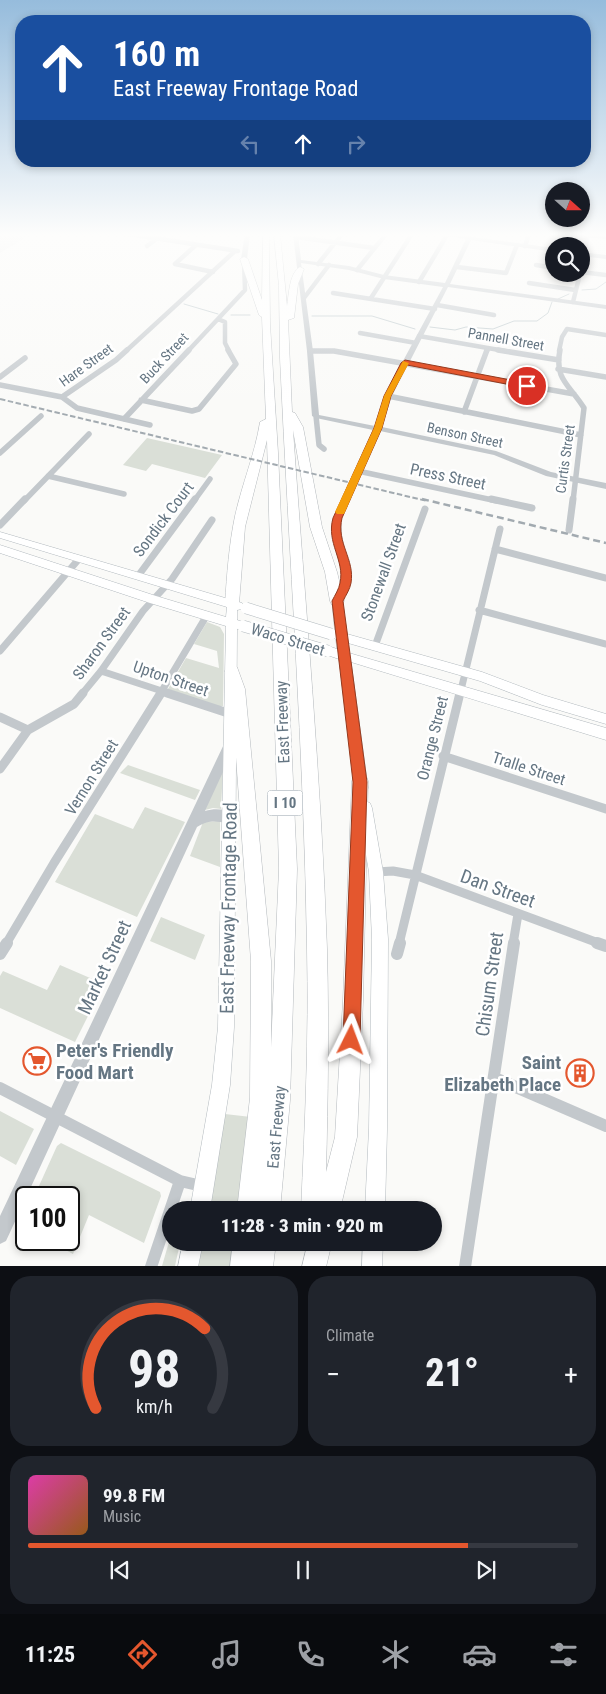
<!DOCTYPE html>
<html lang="en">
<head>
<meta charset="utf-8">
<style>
  body { margin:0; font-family:"Roboto Condensed",sans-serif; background:#20242c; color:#f1f3f6; height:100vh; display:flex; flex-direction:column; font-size:19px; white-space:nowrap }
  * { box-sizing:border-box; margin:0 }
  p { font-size:16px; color:#9ea1a6 }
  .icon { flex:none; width:28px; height:28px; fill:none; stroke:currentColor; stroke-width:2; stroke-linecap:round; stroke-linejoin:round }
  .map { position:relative; height:1266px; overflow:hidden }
  .sheet { display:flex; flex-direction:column; gap:10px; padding:10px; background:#0d0f14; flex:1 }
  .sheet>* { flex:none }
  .hud { position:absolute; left:15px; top:15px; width:576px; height:152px; border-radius:20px; box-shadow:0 2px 8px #0003; background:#1a4fa0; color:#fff; overflow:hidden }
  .needle { width:32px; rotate:111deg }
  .fabs { position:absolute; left:545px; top:182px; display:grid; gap:10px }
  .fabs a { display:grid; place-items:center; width:45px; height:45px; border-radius:50%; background:#171b24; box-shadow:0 2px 8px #0003; font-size:25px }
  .speed { position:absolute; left:15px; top:1186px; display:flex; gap:10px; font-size:25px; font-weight:700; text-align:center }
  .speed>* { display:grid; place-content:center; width:65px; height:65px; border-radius:50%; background:#171b24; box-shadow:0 2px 8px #0003; line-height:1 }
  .speed .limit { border:2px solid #111; border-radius:8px; background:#fff; color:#111 }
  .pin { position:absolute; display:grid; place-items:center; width:42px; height:42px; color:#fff; margin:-21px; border:2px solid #fff; border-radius:50%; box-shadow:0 1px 5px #0007 }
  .me { position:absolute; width:55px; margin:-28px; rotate:3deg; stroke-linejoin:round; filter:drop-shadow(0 0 4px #0008) }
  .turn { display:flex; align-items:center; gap:18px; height:105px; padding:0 15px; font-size:22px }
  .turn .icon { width:65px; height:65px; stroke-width:2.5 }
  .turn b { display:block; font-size:35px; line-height:42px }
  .lanes { display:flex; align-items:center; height:48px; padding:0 15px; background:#0003; justify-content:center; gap:25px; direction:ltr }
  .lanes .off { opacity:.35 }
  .big { font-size:38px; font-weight:800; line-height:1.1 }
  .sheet .tile { flex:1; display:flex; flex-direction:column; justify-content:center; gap:8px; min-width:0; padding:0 18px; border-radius:20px; background:#20242c }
  .sheet .dial { align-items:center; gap:0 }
  .dial svg { height:130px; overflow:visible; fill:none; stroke:#363941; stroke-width:7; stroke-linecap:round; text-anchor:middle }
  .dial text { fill:#f1f3f6; stroke:none }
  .song { display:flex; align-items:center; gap:15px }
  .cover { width:60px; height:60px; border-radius:8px; background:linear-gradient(135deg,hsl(320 70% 55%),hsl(30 70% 35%)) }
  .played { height:5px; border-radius:2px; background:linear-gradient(90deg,#e4572e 80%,#363941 80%) }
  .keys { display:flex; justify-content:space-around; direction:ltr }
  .heat { display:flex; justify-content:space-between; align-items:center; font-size:28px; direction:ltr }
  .sheet .tiles { flex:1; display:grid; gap:10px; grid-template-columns:1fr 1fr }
  .tile:last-child { grid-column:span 2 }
  .trip { position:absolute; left:162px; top:1201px; width:280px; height:50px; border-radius:25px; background:#171b24; box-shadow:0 2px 8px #0003; font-weight:800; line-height:50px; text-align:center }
  .menu { display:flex; height:80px; justify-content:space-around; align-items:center; background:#090b0e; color:#9ea1a6 }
  .menu .icon { width:35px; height:35px }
  .menu .current { color:#e4572e }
  .menu b { font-size:22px; color:#f1f3f6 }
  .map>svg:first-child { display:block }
</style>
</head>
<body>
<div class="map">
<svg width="606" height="1267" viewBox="0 0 606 1267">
  <rect width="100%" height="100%" fill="#fafaf8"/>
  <path fill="#e8e9e9" d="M0,234H31L0,253Z"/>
  <path fill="#dadfd7" d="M147,438L222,455L205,478L152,464L146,471L123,465Z
    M207,622L220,627L224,634L223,706H216L168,689L186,658L219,668L217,651L194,644Z
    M128,765L200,790L195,800L120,773Z
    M223,767L221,809L213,808L205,810Z
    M145,807L185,822L137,917L55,882L95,814L133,829Z
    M220,821V867L190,856L203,822Z
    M161,917L205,935L195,960L150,941Z
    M60,965L104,984L75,1042L0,1008V976L3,971L47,990Z
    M0,1111L34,1129L16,1165L0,1156Z
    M225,1114L251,1117L243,1210H209Z
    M61,1143L160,1192L161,1196L144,1243L89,1215L73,1254L47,1240H69V1198L34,1197L57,1146Z
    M171,1235V1242L180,1243L175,1266H162Z
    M202,1243H239L235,1266L197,1267Z"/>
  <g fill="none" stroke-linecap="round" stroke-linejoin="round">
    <path stroke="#bbc7cb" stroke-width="1" d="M582,290L596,289L606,282
      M558,299L569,294
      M184,304L218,314
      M231,315H250
      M312,316H372L415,329
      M430,327L455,330L466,327L493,329L514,321H537L548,313L552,302"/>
    <g stroke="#b3babf" stroke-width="1">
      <path id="secondary" d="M0,532L232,600L242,603L243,606L242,609L237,610V620L243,622L245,625L243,628L237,629L234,1027L230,1085L210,1210H190L212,1085L218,1027L226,626L150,603L0,553V545L156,596L226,617L227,607L0,538Z
        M337,597L342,601L347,634L482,672L543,695L606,714V724L542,705L480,681L348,643L349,653L606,728V740L351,662L368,788L366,792L361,794L356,792L339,659L324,654L322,651L324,648L328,646L337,649L336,640L332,636L335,632L332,601Z
        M365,801L370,803L372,808L383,872L388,939L387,1129L385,1210H365L369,1129L372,939L369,872L358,808L360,803Z
        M183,1242H203L198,1267H178Z
        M363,1242H383L382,1267H362Z"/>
    </g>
    <g stroke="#b4b9bd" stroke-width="1">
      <path id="motorway" d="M263,234H269L270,324L278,453L297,869L290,1100L280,1210H237L250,1098L251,961L231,689L225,671L227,667L232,665L237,667L245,689L271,961V1048L279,869L267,440L245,527L239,604L237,608H227L225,604C227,574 229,545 235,516C242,484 255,454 260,422L266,419L262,317L259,315L240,259L244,257L248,259L262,300Z
        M274,234H280L287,306C289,295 289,273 300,267L304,269L298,284L294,318L288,320L292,412L295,413L303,427L322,527L337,572L344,601L342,605H332L330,601L325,572L310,527L293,430C305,603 321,776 327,949C329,1024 328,1098 326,1172L335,1137L343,1001L352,781L354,776L360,773L366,776L368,781L363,1001L357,1137L340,1210H301C305,1123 309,1036 307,949C304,752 289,555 280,358L279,286Z
        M233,1242H276L273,1267H230Z
        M308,1242H332L326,1267H302Z"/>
    </g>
    <path stroke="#c3c8cc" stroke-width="4.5" d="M128,234L238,251
      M584,234L606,237
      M296,237L374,248
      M196,245L175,264L213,272
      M147,246L159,237
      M525,246L529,234
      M318,264L342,234
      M536,265L554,268
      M457,267L506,273L517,245
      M357,270L386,234
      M581,270L588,234
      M581,272L606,275
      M419,282L447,235
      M529,283L575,290
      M333,293L435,309
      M304,298L329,265
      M371,298L412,234
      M573,302L580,274
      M437,305L494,315
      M218,319L225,322V343L229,351
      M360,333L416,343
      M419,336L505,351
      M126,351L235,251
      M188,351L245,290L244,261
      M487,351L488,348
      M559,351L562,337L567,329L606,335"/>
    <path stroke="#c3c8cc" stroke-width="5.5" d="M498,350L559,360
      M560,350C554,380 570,385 584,408L573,501
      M310,351H334L574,394
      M558,369L606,377
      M0,377L25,358
      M0,385L62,397L77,408L150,425
      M388,396L581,435
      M62,397L116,360L127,350
      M141,400L192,411L199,409L236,364L228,350
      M464,412L487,350
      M316,416L319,445L324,449
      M124,419L189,350
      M0,453L41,416
      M358,471L497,501
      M48,476L124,494
      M24,501L89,434
      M194,501L210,479"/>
    <path stroke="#c3c8cc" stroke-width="7" d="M491,499L532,508
      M0,525L25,499
      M569,530L573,499
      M495,549L606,578
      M138,576L195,499
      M479,610L606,644
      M375,646L425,509
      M0,651L78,560
      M101,671L171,694
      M82,694L101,671L143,611L172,579L212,520
      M160,694L207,615
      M460,694L500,529"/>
    <path stroke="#c3c8cc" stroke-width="9" d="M167,693L231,714
      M0,717L28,730
      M443,756L606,809
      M0,769L28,730L74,704L83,693
      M376,872L393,871L415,875L601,944
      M6,944L54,863L161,693
      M399,944L460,693
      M513,944L518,914"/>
    <path stroke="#c3c8cc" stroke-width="12" d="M597,943L606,946
      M0,954L7,943
      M397,954L400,943
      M495,1078L606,1126
      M0,1088L180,1181L202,1186
      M151,1267L180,1181
      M465,1267L514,943"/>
    <path fill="#c3c8cc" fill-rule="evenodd" d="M245,234H250L247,259L244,261L241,259Z
      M293,234H298L301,260L349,266L384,275L445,283L466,239L437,234L467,236L468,234H473L472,237L554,248V252L471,240L450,284L606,305V309L448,287L392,396L382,427L496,451L551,472L606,483V489L546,476L494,455L380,431L342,518C339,543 350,556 350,577C349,587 345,595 340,604H334L332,601C336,594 340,587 341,578C341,566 336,554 333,542C332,534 332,526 334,518L373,430L316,418L312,416L307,351ZM301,263L349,270L384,279L443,287L384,396L375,426L319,415L313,351Z
      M581,252L606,255V259L581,256Z
      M229,741L233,742L235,746L205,811C215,808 224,809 233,813L235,817L233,821C221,826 215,816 197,827L6,1241L0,1244V1216L225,742Z"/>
    <use href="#secondary" fill="#fff" fill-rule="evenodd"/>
    <use href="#motorway" fill="#fff" fill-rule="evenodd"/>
    <path stroke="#a2aab0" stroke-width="2" stroke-dasharray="5.5 2.5" stroke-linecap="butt" d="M0,399L427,501"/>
    <path stroke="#a2aab0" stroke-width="2.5" stroke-dasharray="7 4" stroke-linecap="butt" d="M422,499L606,543"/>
    <g stroke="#b3babf" stroke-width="12" stroke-linecap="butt">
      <path id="secondary-bridge" d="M246,608L331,634
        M243,626L328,651"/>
    </g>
    <use href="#secondary-bridge" stroke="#fff" stroke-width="11"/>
  </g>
  <linearGradient id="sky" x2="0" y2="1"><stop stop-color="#96bcdc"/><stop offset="0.57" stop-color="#fdfdfc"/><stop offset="1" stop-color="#fdfdfc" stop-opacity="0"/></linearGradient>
  <rect width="606" height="412" fill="url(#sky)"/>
  <path fill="#e4572e" stroke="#94391e" d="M405,360L527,383L531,386L527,388L407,365L391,396L382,428L342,518C336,543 355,559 351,583C350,589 346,595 343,601L367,782L360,1040L357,1046L351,1048L345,1046L343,1040L353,782L332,601C335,595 339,589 340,583C345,560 326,543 333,518L374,428L384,396L401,363Z"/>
  <path fill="#f59e0b" d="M403,361L409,363L391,396L382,428L345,512L344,514H337L335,512L374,428L384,396Z"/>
  <defs>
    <g id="supermarket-ring" transform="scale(1.4375)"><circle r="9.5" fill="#fff" stroke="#e4572e" stroke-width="1.5"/><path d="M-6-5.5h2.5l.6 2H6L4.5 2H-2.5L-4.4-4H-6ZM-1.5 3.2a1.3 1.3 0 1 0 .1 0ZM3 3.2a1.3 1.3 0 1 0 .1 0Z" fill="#e4572e"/></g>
    <g id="building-ring" transform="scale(1.4375)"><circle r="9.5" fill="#fff" stroke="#e4572e" stroke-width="1.5"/><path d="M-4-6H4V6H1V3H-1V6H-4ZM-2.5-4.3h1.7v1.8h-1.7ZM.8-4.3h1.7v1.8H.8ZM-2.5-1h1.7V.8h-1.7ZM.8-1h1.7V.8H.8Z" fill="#e4572e"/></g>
  </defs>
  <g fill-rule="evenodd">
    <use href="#supermarket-ring" x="37" y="1061"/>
    <use href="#building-ring" x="580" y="1073"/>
  </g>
  <g text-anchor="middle" stroke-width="5" stroke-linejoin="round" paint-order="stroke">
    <g font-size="14" fill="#657683" stroke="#fff">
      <text transform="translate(506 339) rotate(10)" y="5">Pannell Street</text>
      <text transform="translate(164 358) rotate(-47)" y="5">Buck Street</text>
      <text transform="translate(86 365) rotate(-36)" y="5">Hare Street</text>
      <text transform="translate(465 435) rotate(12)" y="5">Benson Street</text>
      <text transform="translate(565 459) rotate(-82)" y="5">Curtis Street</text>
    </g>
    <rect fill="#fff" stroke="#939fa8" stroke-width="1" x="267.5" y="790.5" width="35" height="25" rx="4"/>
    <g font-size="15" font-weight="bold" fill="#657683">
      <text x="285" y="808">I 10</text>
    </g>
    <g font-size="16" fill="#657683" stroke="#fff">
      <text transform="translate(448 476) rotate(12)" y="6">Press Street</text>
      <text transform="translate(163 519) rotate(-53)" y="6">Sondick Court</text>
      <text transform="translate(383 572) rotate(-70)" y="6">Stonewall Street</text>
      <text transform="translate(288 639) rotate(17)" y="6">Waco Street</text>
      <text transform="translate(101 643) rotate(-54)" y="6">Sharon Street</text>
      <text transform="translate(171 678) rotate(19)" y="6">Upton Street</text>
      <text transform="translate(282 722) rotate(-92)" y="6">East Freeway</text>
      <text transform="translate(432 738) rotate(-76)" y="6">Orange Street</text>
      <text transform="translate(529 768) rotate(18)" y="6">Tralle Street</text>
      <text transform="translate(91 777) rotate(-58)" y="6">Vernon Street</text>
      <text transform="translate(276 1127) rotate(-85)" y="6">East Freeway</text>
    </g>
    <g font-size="19" fill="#657683" stroke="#fff">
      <text transform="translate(498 888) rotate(20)" y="7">Dan Street</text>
      <text transform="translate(228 908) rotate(-89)" y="7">East Freeway Frontage Road</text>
      <text transform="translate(104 967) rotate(-65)" y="7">Market Street</text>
      <text transform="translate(489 984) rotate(-82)" y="7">Chisum Street</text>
    </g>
    <g font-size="19" font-weight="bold" fill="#657683" stroke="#fff" text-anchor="start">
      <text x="56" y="1057">Peter's Friendly<tspan x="56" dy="22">Food Mart</tspan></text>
      <text x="561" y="1069" text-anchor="end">Saint<tspan x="561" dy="22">Elizabeth Place</tspan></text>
    </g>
  </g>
</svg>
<div class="fabs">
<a><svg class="needle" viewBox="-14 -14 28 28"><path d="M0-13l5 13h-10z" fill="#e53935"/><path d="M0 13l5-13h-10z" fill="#9ea1a6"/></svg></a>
<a><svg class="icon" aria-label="search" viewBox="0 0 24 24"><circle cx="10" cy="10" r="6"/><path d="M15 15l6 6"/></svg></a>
</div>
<div class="speed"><div class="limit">100</div></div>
<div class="pin" style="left:527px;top:386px;background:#d93025"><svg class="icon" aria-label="arrive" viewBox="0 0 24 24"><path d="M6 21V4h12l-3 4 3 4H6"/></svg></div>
<svg class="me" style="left:351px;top:1040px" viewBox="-20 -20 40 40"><path d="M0-17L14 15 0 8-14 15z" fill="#e4572e" stroke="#fff" stroke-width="4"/></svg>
<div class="trip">11:28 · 3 min · 920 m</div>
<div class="hud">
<div class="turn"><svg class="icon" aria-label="ahead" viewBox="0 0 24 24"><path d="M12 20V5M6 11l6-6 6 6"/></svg><div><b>160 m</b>East Freeway Frontage Road</div></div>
<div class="lanes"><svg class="icon off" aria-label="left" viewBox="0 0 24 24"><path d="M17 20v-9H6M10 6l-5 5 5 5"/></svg><svg class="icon" aria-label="ahead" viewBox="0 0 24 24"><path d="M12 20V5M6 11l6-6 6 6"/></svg><svg class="icon off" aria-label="right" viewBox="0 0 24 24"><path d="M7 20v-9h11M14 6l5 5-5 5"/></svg></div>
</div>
</div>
<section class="sheet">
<div class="tiles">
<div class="tile dial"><svg viewBox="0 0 100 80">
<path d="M14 69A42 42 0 1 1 86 69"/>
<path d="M14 69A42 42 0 0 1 81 20" stroke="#e4572e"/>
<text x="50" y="56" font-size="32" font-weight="700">98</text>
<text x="50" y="72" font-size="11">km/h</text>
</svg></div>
<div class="tile"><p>Climate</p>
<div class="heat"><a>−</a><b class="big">21°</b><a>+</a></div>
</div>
<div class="tile">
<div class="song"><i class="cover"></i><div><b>99.8 FM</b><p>Music</p></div></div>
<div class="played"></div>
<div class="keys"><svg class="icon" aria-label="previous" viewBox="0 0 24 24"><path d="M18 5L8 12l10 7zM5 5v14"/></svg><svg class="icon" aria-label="pause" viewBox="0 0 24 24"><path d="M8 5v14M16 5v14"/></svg><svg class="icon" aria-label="next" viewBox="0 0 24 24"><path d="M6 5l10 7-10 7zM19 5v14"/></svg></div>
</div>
</div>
</section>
<nav class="menu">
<b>11:25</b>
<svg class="icon current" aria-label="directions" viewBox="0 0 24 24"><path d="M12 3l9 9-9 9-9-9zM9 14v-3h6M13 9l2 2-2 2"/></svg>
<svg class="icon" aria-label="music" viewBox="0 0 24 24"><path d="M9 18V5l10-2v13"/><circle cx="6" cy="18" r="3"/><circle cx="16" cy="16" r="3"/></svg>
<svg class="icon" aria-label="phone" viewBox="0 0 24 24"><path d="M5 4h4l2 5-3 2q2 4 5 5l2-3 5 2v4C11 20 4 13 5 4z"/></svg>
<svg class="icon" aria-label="climate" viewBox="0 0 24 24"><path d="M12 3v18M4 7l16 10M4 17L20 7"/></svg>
<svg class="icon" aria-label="car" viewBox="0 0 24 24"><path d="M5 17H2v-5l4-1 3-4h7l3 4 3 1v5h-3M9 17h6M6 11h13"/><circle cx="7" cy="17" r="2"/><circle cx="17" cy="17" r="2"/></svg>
<svg class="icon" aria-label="filters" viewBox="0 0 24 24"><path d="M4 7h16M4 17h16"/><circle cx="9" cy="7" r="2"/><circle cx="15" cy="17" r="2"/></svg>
</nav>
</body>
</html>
